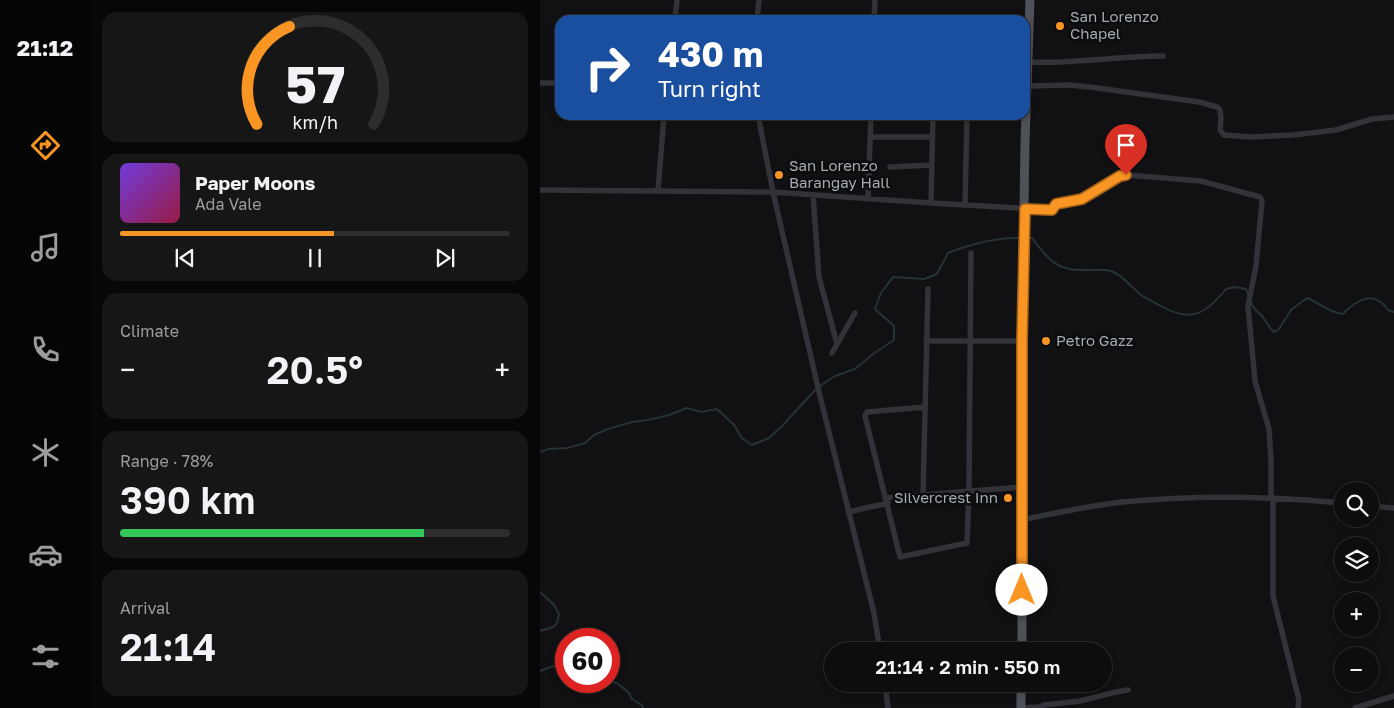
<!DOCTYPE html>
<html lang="en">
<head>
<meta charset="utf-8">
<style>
  body { margin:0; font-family:"Golos Text",sans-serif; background:#161617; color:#f1f3f6; height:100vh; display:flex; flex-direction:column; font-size:19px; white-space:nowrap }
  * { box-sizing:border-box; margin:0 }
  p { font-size:16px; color:#9a9c9e }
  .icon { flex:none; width:28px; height:28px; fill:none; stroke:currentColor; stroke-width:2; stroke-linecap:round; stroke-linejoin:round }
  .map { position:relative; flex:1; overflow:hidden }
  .details { display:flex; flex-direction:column; gap:12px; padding:12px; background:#070708; width:450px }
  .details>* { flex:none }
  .top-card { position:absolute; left:15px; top:15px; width:475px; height:105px; border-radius:15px; box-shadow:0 2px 8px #0003,0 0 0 1px #2d2d2e; background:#1a4fa0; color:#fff; overflow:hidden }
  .buttons { position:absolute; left:794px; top:482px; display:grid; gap:10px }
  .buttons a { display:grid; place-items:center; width:45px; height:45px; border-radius:50%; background:#0d0d0e; box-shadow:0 2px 8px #0003,0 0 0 1px #2d2d2e; font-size:25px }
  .speed { position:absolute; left:15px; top:628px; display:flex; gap:10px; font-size:25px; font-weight:700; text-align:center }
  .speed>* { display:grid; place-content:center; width:65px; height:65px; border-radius:50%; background:#0d0d0e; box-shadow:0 2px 8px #0003,0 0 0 1px #2d2d2e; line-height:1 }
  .speed .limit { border:8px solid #d22; background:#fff; color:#111 }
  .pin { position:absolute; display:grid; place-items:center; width:42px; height:42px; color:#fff; margin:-51px -21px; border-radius:50% 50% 50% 0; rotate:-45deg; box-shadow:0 0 5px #0007 }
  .pin .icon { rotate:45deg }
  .me { position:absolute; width:55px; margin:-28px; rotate:0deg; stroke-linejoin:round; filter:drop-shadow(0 0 4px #0008) }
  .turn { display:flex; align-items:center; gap:18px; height:105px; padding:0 20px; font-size:22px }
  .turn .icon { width:65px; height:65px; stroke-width:2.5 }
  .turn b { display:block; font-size:35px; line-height:42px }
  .big { font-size:38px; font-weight:600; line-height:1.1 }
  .details .card { flex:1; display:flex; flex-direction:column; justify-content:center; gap:8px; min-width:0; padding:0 18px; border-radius:15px; background:#161617 }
  .details .dial { align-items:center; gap:0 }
  .dial svg { height:130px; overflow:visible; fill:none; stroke:#2d2d2e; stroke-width:7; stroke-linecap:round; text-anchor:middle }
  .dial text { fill:#f1f3f6; stroke:none }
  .song { display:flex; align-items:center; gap:15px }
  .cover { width:60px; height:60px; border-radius:8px; background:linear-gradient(135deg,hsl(260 70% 55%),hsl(340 70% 35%)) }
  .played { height:5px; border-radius:2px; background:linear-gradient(90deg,#f99523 55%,#2d2d2e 55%) }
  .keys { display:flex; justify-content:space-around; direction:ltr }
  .heat { display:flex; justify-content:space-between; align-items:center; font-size:28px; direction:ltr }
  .charge { height:8px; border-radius:4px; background:linear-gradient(90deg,#34c759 78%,#2d2d2e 0) }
  .trip { position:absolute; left:284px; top:642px; width:288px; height:50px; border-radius:25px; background:#0d0d0e; box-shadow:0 2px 8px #0003,0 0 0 1px #2d2d2e; font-weight:600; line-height:50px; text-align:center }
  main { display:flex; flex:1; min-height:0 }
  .menu { display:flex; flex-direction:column; width:90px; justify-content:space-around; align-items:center; background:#050506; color:#9a9c9e }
  .menu .icon { width:35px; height:35px }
  .menu .active { color:#f99523 }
  .menu b { font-size:22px; color:#f1f3f6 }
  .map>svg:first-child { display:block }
</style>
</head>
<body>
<main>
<nav class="menu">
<b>21:12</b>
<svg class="icon active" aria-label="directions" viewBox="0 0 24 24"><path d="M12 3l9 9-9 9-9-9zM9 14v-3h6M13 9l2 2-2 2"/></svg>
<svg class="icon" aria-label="music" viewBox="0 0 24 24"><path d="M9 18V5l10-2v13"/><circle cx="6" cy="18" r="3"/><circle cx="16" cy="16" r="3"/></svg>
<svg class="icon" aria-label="phone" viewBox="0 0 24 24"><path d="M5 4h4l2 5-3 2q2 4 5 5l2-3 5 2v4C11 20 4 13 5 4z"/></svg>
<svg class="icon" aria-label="climate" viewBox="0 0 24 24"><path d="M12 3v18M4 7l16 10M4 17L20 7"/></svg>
<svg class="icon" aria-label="car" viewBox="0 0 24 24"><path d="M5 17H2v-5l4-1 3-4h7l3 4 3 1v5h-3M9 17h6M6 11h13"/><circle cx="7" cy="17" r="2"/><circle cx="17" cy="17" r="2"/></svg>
<svg class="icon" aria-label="filters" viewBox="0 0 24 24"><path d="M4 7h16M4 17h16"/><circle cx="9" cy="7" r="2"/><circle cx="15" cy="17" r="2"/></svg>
</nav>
<section class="details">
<div class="card dial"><svg viewBox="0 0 100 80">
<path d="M14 69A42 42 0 1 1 86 69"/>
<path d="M14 69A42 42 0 0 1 34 9" stroke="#f99523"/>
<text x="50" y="56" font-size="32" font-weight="700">57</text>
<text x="50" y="72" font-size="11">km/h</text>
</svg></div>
<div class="card">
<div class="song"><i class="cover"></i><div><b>Paper Moons</b><p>Ada Vale</p></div></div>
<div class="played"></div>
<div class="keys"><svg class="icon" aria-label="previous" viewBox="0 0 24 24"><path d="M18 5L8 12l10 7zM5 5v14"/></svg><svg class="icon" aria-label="pause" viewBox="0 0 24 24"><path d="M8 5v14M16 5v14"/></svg><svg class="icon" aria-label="next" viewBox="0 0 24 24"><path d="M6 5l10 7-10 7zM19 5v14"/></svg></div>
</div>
<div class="card"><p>Climate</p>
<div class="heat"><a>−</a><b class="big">20.5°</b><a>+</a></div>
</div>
<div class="card"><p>Range · 78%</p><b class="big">390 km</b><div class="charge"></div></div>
<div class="card"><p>Arrival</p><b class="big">21:14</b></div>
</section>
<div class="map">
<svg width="854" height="708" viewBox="0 0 854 708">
  <rect width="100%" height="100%" fill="#111113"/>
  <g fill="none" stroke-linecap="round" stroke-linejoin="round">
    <path stroke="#273236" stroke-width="2" d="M486,238H492C508,259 516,271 544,270C552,270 564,269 571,271C583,275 591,287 601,295C607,299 614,302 621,306C651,323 666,314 686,289L695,287L706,289L708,294
      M711,301C713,309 715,309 721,315C726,320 728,327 734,332L739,329L751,310L767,298C780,303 789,313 803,314C816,300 834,289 848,310L854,312
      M280,386L295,376L315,369L333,354L354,340V326L335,309L341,293L353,277L384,279L397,274L408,253C431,244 456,237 481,238
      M0,452L9,449L27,448L45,443L54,435L68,429L92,422L108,420L129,415L147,408L161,412L177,409L194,425L202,438L212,445L229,438L242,426L276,389
      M0,592L14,605L19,614C17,629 13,627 0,631
      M0,671L14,666H26
      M69,681L77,683L89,693L92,699L102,705L103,708"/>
    <path stroke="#323338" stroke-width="5.5" d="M135,20L137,0
      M217,20L219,0
      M334,20L335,0
      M489,62C533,64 578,56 623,56
      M0,83H20
      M488,86L529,85L550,87L659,102L677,107L680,110L681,118L680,130L684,135L711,137L753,135L796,130L832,119L854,117
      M218,115L233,192L279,392L334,613L340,651
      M330,137H392
      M350,167L392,165
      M0,190L233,192L391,203L511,210L516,204L542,199L580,176L586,175L661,181L720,197L722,201L716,266L708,306L715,381L729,429L731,461V498
      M118,191L124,115
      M273,195L279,277L297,344
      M328,199L331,115
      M391,203L393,115
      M425,205L427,115
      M386,341H482
      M292,353L315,313
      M385,407L327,412L325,416L360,557L427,543L429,491L431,253
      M383,495L388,289
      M346,498L482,487
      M733,498V596L759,700L758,708
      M830,506L854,508
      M308,512L348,503
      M481,520C515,513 548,506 582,502C655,495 730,496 802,503
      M345,684L348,708
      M481,708L500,707L504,705L540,701L576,692L588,690
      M815,708L854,696"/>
    <path stroke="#4e5157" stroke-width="9" d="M482,651V341L485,142L490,0
      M481,708V684"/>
  </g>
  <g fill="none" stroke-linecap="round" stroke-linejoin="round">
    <g stroke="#a26117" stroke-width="12">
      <path id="route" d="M482,590V341L485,209L512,210L516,204L542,199L580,176L586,175"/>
    </g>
    <use href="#route" stroke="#f99523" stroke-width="9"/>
  </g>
  <g fill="#f99523" stroke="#0c0c0d" stroke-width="2">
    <circle cx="520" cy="26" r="5"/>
    <circle cx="239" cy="175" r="5"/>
    <circle cx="506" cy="341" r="5"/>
    <circle cx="468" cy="498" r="5"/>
  </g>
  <g text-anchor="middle" stroke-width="5" stroke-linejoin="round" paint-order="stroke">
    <g font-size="15" fill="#a2aab4" stroke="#0c0c0d" text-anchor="start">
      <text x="530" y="22">San Lorenzo<tspan x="530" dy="17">Chapel</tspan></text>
      <text x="249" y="171">San Lorenzo<tspan x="249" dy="17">Barangay Hall</tspan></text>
      <text x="516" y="346">Petro Gazz</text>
      <text x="458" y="503" text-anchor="end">Silvercrest Inn</text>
    </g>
  </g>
</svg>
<div class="buttons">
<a><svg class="icon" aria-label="search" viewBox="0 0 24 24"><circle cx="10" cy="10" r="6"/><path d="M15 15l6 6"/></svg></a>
<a><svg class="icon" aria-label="layers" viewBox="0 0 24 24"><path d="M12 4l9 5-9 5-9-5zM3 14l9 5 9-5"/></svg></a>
<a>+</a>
<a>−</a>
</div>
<div class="speed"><div class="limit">60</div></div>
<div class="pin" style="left:586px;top:175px;background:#d93025"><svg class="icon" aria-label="arrive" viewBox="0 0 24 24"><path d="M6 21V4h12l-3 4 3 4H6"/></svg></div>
<svg class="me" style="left:482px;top:590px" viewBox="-20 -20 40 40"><circle r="19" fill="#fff"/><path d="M0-13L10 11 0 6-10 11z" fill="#f99523"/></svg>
<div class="trip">21:14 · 2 min · 550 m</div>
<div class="top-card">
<div class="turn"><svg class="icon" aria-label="right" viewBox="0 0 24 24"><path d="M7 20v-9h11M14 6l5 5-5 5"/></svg><div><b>430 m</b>Turn right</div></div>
</div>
</div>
</main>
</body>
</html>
